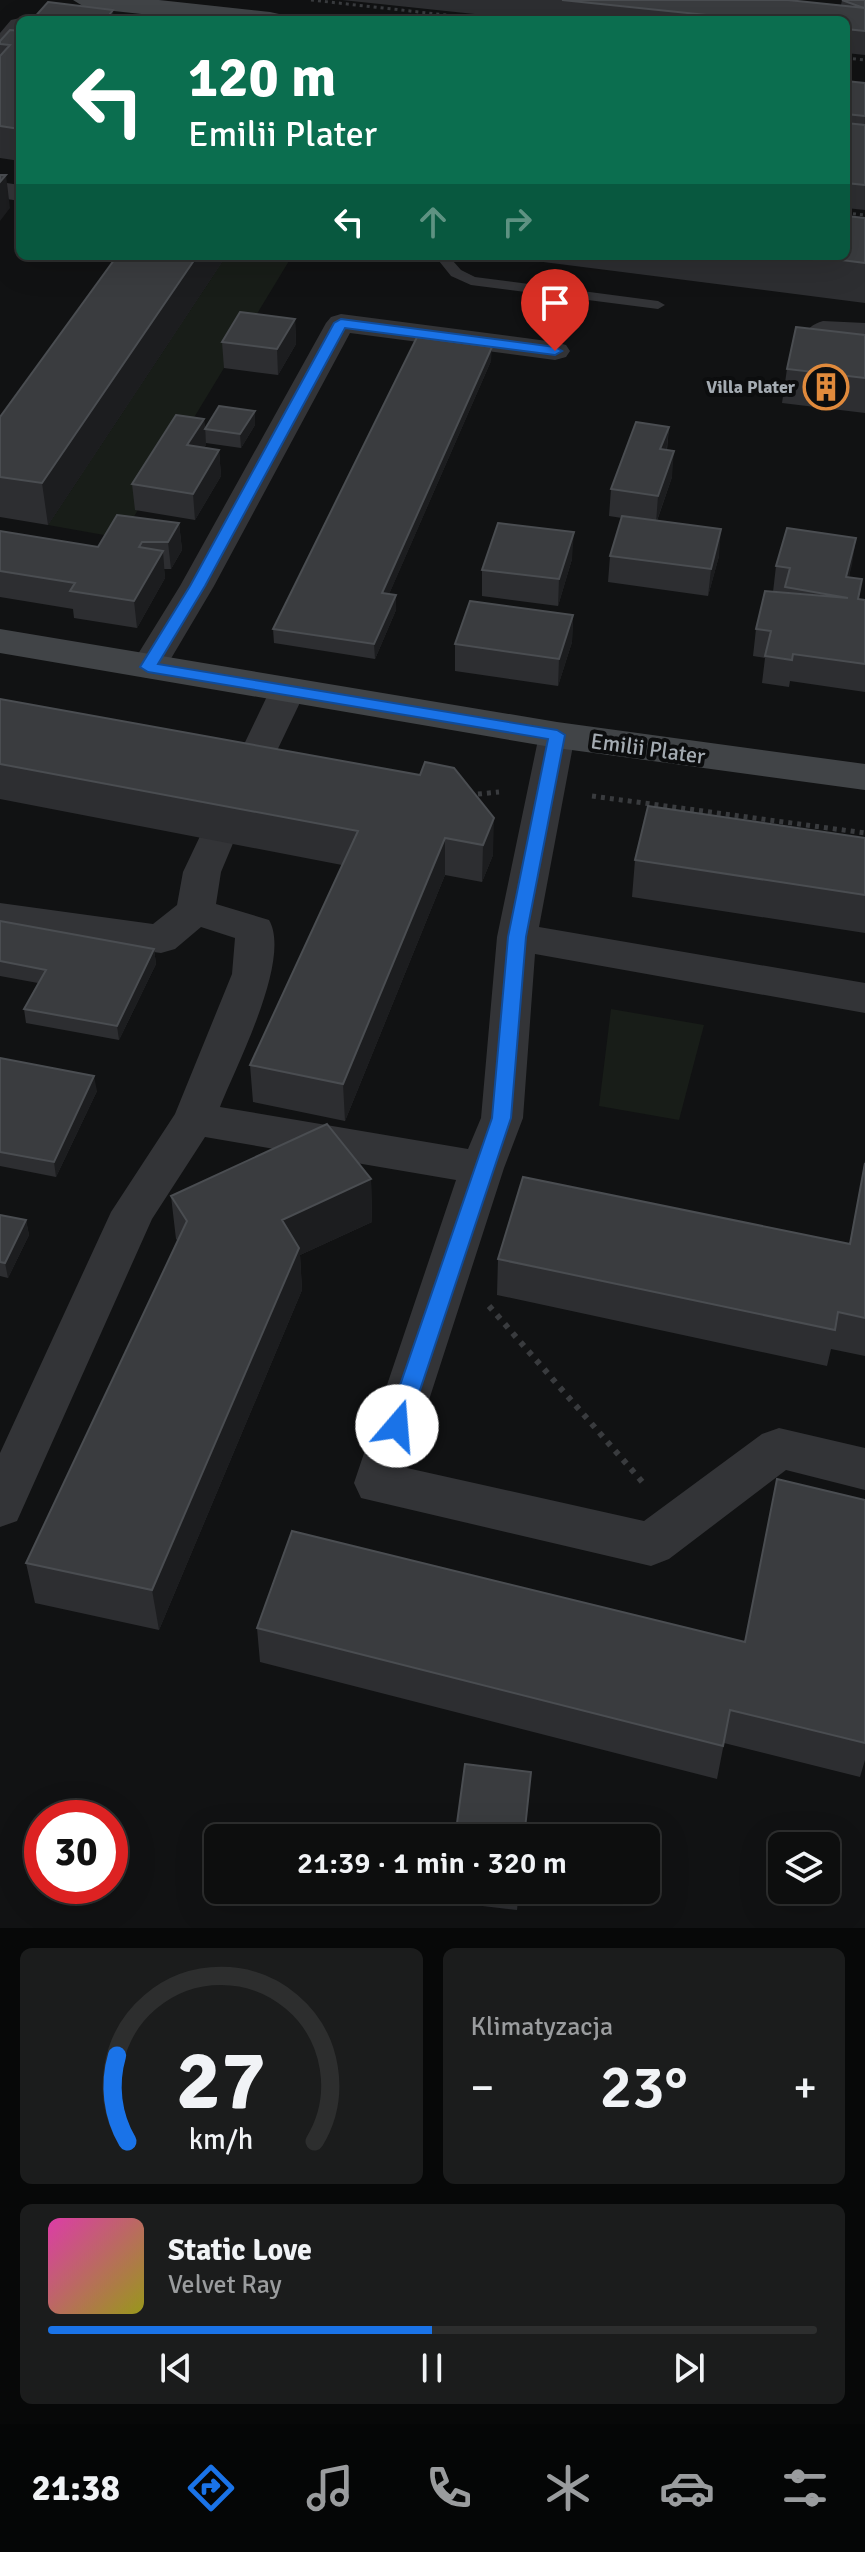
<!DOCTYPE html>
<html lang="pl">
<head>
<meta charset="utf-8">
<style>
  body { margin:0; font-family:Signika,sans-serif; background:#1b1c1c; color:#f1f3f6; height:100vh; display:flex; flex-direction:column; font-size:30px; white-space:nowrap }
  * { box-sizing:border-box; margin:0 }
  p { font-size:26px; color:#9a9c9e }
  .icon { flex:none; width:44px; height:44px; fill:none; stroke:currentColor; stroke-width:2; stroke-linecap:round; stroke-linejoin:round }
  .map { position:relative; height:1928px; overflow:hidden }
  .details { display:flex; flex-direction:column; gap:20px; padding:20px; background:#070808; flex:1 }
  .details>* { flex:none }
  .guide { position:absolute; left:16px; top:16px; width:834px; height:244px; border-radius:12px; box-shadow:0 8px 32px #0002,0 0 0 2px #2d2e2e; background:#0b6e4f; color:#fff; overflow:hidden }
  .controls { position:absolute; left:768px; top:1832px; display:grid; gap:16px }
  .controls a { display:grid; place-items:center; width:72px; height:72px; border-radius:12px; background:#0d0e0e; box-shadow:0 8px 32px #0002,0 0 0 2px #2d2e2e; font-size:40px }
  .speed { position:absolute; left:24px; top:1800px; display:flex; gap:16px; font-size:40px; font-weight:700; text-align:center }
  .speed>* { display:grid; place-content:center; width:104px; height:104px; border-radius:50%; background:#0d0e0e; box-shadow:0 8px 32px #0002,0 0 0 2px #2d2e2e; line-height:1 }
  .speed .limit { border:12px solid #d22; background:#fff; color:#111 }
  .pin { position:absolute; display:grid; place-items:center; width:68px; height:68px; color:#fff; margin:-82px -34px; border-radius:50% 50% 50% 0; rotate:-45deg; box-shadow:0 0 8px #0007 }
  .pin .icon { rotate:45deg }
  .me { position:absolute; width:88px; margin:-44px; rotate:18deg; stroke-linejoin:round; filter:drop-shadow(0 0 6px #0008) }
  .turn { display:flex; align-items:center; gap:28px; height:168px; padding:0 40px; font-size:36px }
  .turn .icon { width:104px; height:104px; stroke-width:2.5 }
  .turn b { display:block; font-size:56px; line-height:68px }
  .lanes { display:flex; align-items:center; height:76px; padding:0 40px; background:#0003; justify-content:center; gap:40px; direction:ltr }
  .lanes .off { opacity:.35 }
  .big { font-size:60px; font-weight:600; line-height:1.1 }
  .details .widget { flex:1; display:flex; flex-direction:column; justify-content:center; gap:12px; min-width:0; padding:0 28px; border-radius:12px; background:#1b1c1c }
  .details .dial { align-items:center; gap:0 }
  .dial svg { height:208px; overflow:visible; fill:none; stroke:#2d2e2e; stroke-width:7; stroke-linecap:round; text-anchor:middle }
  .dial text { fill:#f1f3f6; stroke:none }
  .song { display:flex; align-items:center; gap:24px }
  .cover { width:96px; height:96px; border-radius:12px; background:linear-gradient(135deg,hsl(320 70% 55%),hsl(60 70% 35%)) }
  .played { height:8px; border-radius:4px; background:linear-gradient(90deg,#1a73e8 50%,#2d2e2e 50%) }
  .keys { display:flex; justify-content:space-around; direction:ltr }
  .heat { display:flex; justify-content:space-between; align-items:center; font-size:44px; direction:ltr }
  .details .tiles { flex:1; display:grid; gap:20px; grid-template-columns:1fr 1fr }
  .widget:last-child { grid-column:span 2 }
  .trip { position:absolute; left:204px; top:1824px; width:456px; height:80px; border-radius:12px; background:#0d0e0e; box-shadow:0 8px 32px #0002,0 0 0 2px #2d2e2e; font-weight:600; line-height:80px; text-align:center }
  .menu { display:flex; height:128px; justify-content:space-around; align-items:center; background:#050606; color:#9a9c9e }
  .menu .icon { width:56px; height:56px }
  .menu .active { color:#1a73e8 }
  .menu b { font-size:36px; color:#f1f3f6 }
  .map>svg:first-child { display:block }
</style>
</head>
<body>
<div class="map">
<svg width="865" height="1928" viewBox="0 0 865 1928">
  <rect width="100%" height="100%" fill="#111213"/>
  <path fill="#181d18" d="M226,256H292L121,538L48,525Z
    M611,1009L704,1025L679,1120L599,1106Z"/>
  <g fill="none" stroke-linecap="round" stroke-linejoin="round">
    <path stroke="#393b3e" stroke-width="3" stroke-dasharray="3 4" stroke-linecap="butt" d="M311,0L491,20
      M846,58L865,60
      M846,213L865,215"/>
    <path stroke="#393b3e" stroke-width="5" stroke-dasharray="4 5" stroke-linecap="butt" d="M469,795L499,792
      M592,796L865,833"/>
    <path stroke="#393b3e" stroke-width="6" stroke-dasharray="5 7" stroke-linecap="butt" d="M489,1306L645,1485"/>
    <path fill="#333437" fill-rule="evenodd" d="M442,256H456L453,261L461,270L475,277L658,301L665,305L658,309L471,285L451,276L439,261Z"/>
    <path fill="#333437" fill-rule="evenodd" d="M20,18L29,20H20V40L9,53L0,55V33L11,20Z
      M0,182L20,185V201L0,198Z
      M341,314L555,342L566,345L570,351L566,357L555,360L350,333L214,586L166,667L160,675L148,678L136,675L130,667L180,586L326,323L331,317Z
      M823,321L865,323V341L831,339L816,347L806,344L801,338C808,329 812,324 823,321Z
      M288,679L301,682L306,690L263,780L258,789L245,792L232,789L227,780L270,690L275,682Z
      M557,723L570,727L575,735L539,927L865,983V1013L535,954L523,1118L504,1168L407,1468L644,1521L762,1434L779,1428L865,1448V1490L786,1470L669,1559L651,1566L361,1498L354,1483L456,1180L205,1137L152,1219L17,1521L0,1527V1453L111,1212L175,1114L232,974L235,938L201,927L175,949L161,953L0,931V903L153,924L177,905L183,872L202,832L215,828L228,832L234,841L221,872L216,904L269,920C292,959 236,1066 220,1107L468,1149L481,1118L497,937L539,735L544,727Z"/>
    <path fill="#414447" fill-rule="evenodd" d="M73,0H159L270,12L279,14L283,20H197L86,8Z
      M0,629L557,722L865,764V790L557,748L0,653Z"/>
  </g>
  <path fill="#2d2e31" d="M342,0H788L841,5L842,0H865V55L846,53V20H532Z
    M20,31V161L0,158V41Z
    M846,81L865,83V210L846,208Z
    M865,218V303L497,256H846Z
    M117,256H226L48,525L0,517V417Z
    M295,319L296,344L278,375L224,368L222,342Z
    M865,335V413L782,403L787,369Z
    M491,361L389,594L396,595V610L375,659L274,643L273,629Z
    M204,419L206,445L204,447L219,450L221,476L195,520L135,510L132,484Z
    M255,425L241,448L206,443L205,429Z
    M669,427L667,450L672,477L657,521L719,556L708,596L608,582L610,556L622,518L609,516L611,489Z
    M179,523L182,550L171,569H164L165,578L137,628L74,618L73,609L0,597V531L98,547Z
    M856,538L849,577L859,600H865V692L790,681L789,687L762,683L765,658L753,656L756,629L773,592L776,566Z
    M572,559L558,606L482,596V570Z
    M573,615L572,642L558,686L455,671V644Z
    M0,699L420,775L493,855L482,882L445,875L345,1121L253,1102L250,1065L342,865L0,799Z
    M865,838V933L632,897L635,860Z
    M0,921L154,949L156,964L119,1040L26,1023L24,1009L38,983L0,976Z
    M0,1058L97,1091L56,1177L0,1166Z
    M865,1160V1356L831,1349L827,1366L497,1295L498,1259L850,1244Z
    M371,1179L372,1222L300,1255L302,1290L159,1630L35,1603L26,1563L178,1241L176,1239L171,1196Z
    M0,1215L26,1220L29,1235L8,1278L0,1276Z
    M865,1500V1760L860,1777L724,1743L717,1779L260,1662L257,1628L745,1642Z
    M449,1890H519L517,1910L449,1902Z"/>
  <path fill="#1c1d1f" d="M113,10L114,20L106,19Z
    M6,175L10,208L0,221V182Z
    M197,256H226L48,525L42,483Z
    M295,319L296,344L278,375L277,349Z
    M492,347L491,361L383,608L382,593Z
    M255,411V425L241,448L240,434Z
    M204,419L206,445L190,471L187,445Z
    M669,427L666,453L660,449Z
    M219,450L221,476L195,520L193,494Z
    M674,451L672,477L656,523L658,496Z
    M179,523L182,550L171,569L168,542Z
    M721,529L719,556L708,596L711,569Z
    M574,532L572,559L558,606L559,579Z
    M856,538L852,565L844,597L846,577Z
    M163,551L165,578L137,628L134,601Z
    M396,595V610L375,659L374,644Z
    M573,615L572,642L558,686L559,659Z
    M494,818L493,855L482,882L483,845Z
    M445,838V875L345,1121L343,1084Z
    M154,949L156,964L119,1040L117,1026Z
    M94,1076L97,1091L56,1177L54,1162Z
    M371,1179L372,1222L300,1255L302,1290L159,1630L152,1590L282,1220Z
    M26,1220L29,1235L8,1278L5,1263Z"/>
  <path fill="#3a3c3f" stroke="#4a4d51" stroke-width="2" d="M562,0H788L865,8V31L846,29V20H755Z
    M842,0H865V8L861,7Z
    M48,2L113,10L106,19L119,20H32Z
    M10,30L20,31V129L0,126V56L10,45L0,44V41Z
    M846,81L865,83V116L846,114Z
    M846,123L865,125V185L846,183Z
    M0,175H6L0,182Z
    M846,216L865,218V263L810,256H846Z
    M117,256H197L42,483L0,477V417Z
    M240,312L295,319L277,349L222,342Z
    M796,327L865,335V378L787,369Z
    M417,337L492,347L382,593L396,595L374,644L273,629Z
    M219,406L255,411L240,434L205,429Z
    M176,415L204,419L187,445L219,450L193,494L132,484Z
    M636,422L669,427L660,449L674,451L658,496L611,489Z
    M117,515L179,523L168,542H142L139,547L163,551L134,601L70,591L75,583L0,571V531L98,547Z
    M622,516L721,529L711,569L610,556Z
    M498,523L574,532L559,579L482,570Z
    M787,528L856,538L846,577L862,579L858,599L865,600V664L793,654L792,660L765,656L771,631L756,629L765,591L848,598L785,587L790,568L776,566Z
    M470,601L573,615L559,659L455,644Z
    M0,699L420,775L425,762L454,768L494,818L483,845L445,838L343,1084L250,1065L358,831L0,764Z
    M648,806L865,838V895L635,860Z
    M0,921L154,949L117,1026L24,1009L46,970L0,961Z
    M0,1058L94,1076L54,1162L0,1152Z
    M327,1124L371,1179L282,1220L299,1248L152,1590L26,1563L187,1221L171,1196Z
    M865,1163V1318L838,1312L835,1330L498,1259L523,1177L850,1244Z
    M0,1215L26,1220L5,1263L0,1262Z
    M777,1479L865,1500V1743L730,1710L723,1746L257,1628L292,1531L745,1642Z
    M465,1764L531,1772L524,1838H455Z
    M454,1890H519L518,1898Z"/>
  <path fill="#1a73e8" stroke="#114b97" stroke-width="2" d="M341,319L555,347L562,351L555,355L345,328L205,586L158,664L557,730L565,735L526,937L511,1118L408,1426L405,1432H389L386,1426L492,1118L508,937L548,739L148,672L140,667L190,586L334,323Z"/>
  <defs>
    <g id="building-ring" transform="scale(2.3)"><circle r="9.5" fill="#0c0d0e" stroke="#e08a3c" stroke-width="1.5"/><path d="M-4-6H4V6H1V3H-1V6H-4ZM-2.5-4.3h1.7v1.8h-1.7ZM.8-4.3h1.7v1.8H.8ZM-2.5-1h1.7V.8h-1.7ZM.8-1h1.7V.8H.8Z" fill="#e08a3c"/></g>
  </defs>
  <g fill-rule="evenodd">
    <use href="#building-ring" x="826" y="387"/>
  </g>
  <g text-anchor="middle" stroke-width="8" stroke-linejoin="round" paint-order="stroke">
    <g font-size="18" font-weight="bold" fill="#a4abb2" stroke="#0c0d0e" text-anchor="end">
      <text x="795" y="393">Villa Plater</text>
    </g>
    <g font-size="22" fill="#a4abb2" stroke="#0c0d0e">
      <text transform="translate(648 748) rotate(8)" y="8">Emilii Plater</text>
    </g>
  </g>
</svg>
<div class="controls">
<a><svg class="icon" aria-label="layers" viewBox="0 0 24 24"><path d="M12 4l9 5-9 5-9-5zM3 14l9 5 9-5"/></svg></a>
</div>
<div class="speed"><div class="limit">30</div></div>
<div class="pin" style="left:555px;top:351px;background:#d93025"><svg class="icon" aria-label="arrive" viewBox="0 0 24 24"><path d="M6 21V4h12l-3 4 3 4H6"/></svg></div>
<svg class="me" style="left:397px;top:1426px" viewBox="-20 -20 40 40"><circle r="19" fill="#fff"/><path d="M0-13L10 11 0 6-10 11z" fill="#1a73e8"/></svg>
<div class="trip">21:39 · 1 min · 320 m</div>
<div class="guide">
<div class="turn"><svg class="icon" aria-label="left" viewBox="0 0 24 24"><path d="M17 20v-9H6M10 6l-5 5 5 5"/></svg><div><b>120 m</b>Emilii Plater</div></div>
<div class="lanes"><svg class="icon" aria-label="left" viewBox="0 0 24 24"><path d="M17 20v-9H6M10 6l-5 5 5 5"/></svg><svg class="icon off" aria-label="ahead" viewBox="0 0 24 24"><path d="M12 20V5M6 11l6-6 6 6"/></svg><svg class="icon off" aria-label="right" viewBox="0 0 24 24"><path d="M7 20v-9h11M14 6l5 5-5 5"/></svg></div>
</div>
</div>
<section class="details">
<div class="tiles">
<div class="widget dial"><svg viewBox="0 0 100 80">
<path d="M14 69A42 42 0 1 1 86 69"/>
<path d="M14 69A42 42 0 0 1 10 36" stroke="#1a73e8"/>
<text x="50" y="56" font-size="32" font-weight="700">27</text>
<text x="50" y="72" font-size="11">km/h</text>
</svg></div>
<div class="widget"><p>Klimatyzacja</p>
<div class="heat"><a>−</a><b class="big">23°</b><a>+</a></div>
</div>
<div class="widget">
<div class="song"><i class="cover"></i><div><b>Static Love</b><p>Velvet Ray</p></div></div>
<div class="played"></div>
<div class="keys"><svg class="icon" aria-label="previous" viewBox="0 0 24 24"><path d="M18 5L8 12l10 7zM5 5v14"/></svg><svg class="icon" aria-label="pause" viewBox="0 0 24 24"><path d="M8 5v14M16 5v14"/></svg><svg class="icon" aria-label="next" viewBox="0 0 24 24"><path d="M6 5l10 7-10 7zM19 5v14"/></svg></div>
</div>
</div>
</section>
<nav class="menu">
<b>21:38</b>
<svg class="icon active" aria-label="directions" viewBox="0 0 24 24"><path d="M12 3l9 9-9 9-9-9zM9 14v-3h6M13 9l2 2-2 2"/></svg>
<svg class="icon" aria-label="music" viewBox="0 0 24 24"><path d="M9 18V5l10-2v13"/><circle cx="6" cy="18" r="3"/><circle cx="16" cy="16" r="3"/></svg>
<svg class="icon" aria-label="phone" viewBox="0 0 24 24"><path d="M5 4h4l2 5-3 2q2 4 5 5l2-3 5 2v4C11 20 4 13 5 4z"/></svg>
<svg class="icon" aria-label="climate" viewBox="0 0 24 24"><path d="M12 3v18M4 7l16 10M4 17L20 7"/></svg>
<svg class="icon" aria-label="car" viewBox="0 0 24 24"><path d="M5 17H2v-5l4-1 3-4h7l3 4 3 1v5h-3M9 17h6M6 11h13"/><circle cx="7" cy="17" r="2"/><circle cx="17" cy="17" r="2"/></svg>
<svg class="icon" aria-label="filters" viewBox="0 0 24 24"><path d="M4 7h16M4 17h16"/><circle cx="9" cy="7" r="2"/><circle cx="15" cy="17" r="2"/></svg>
</nav>
</body>
</html>
